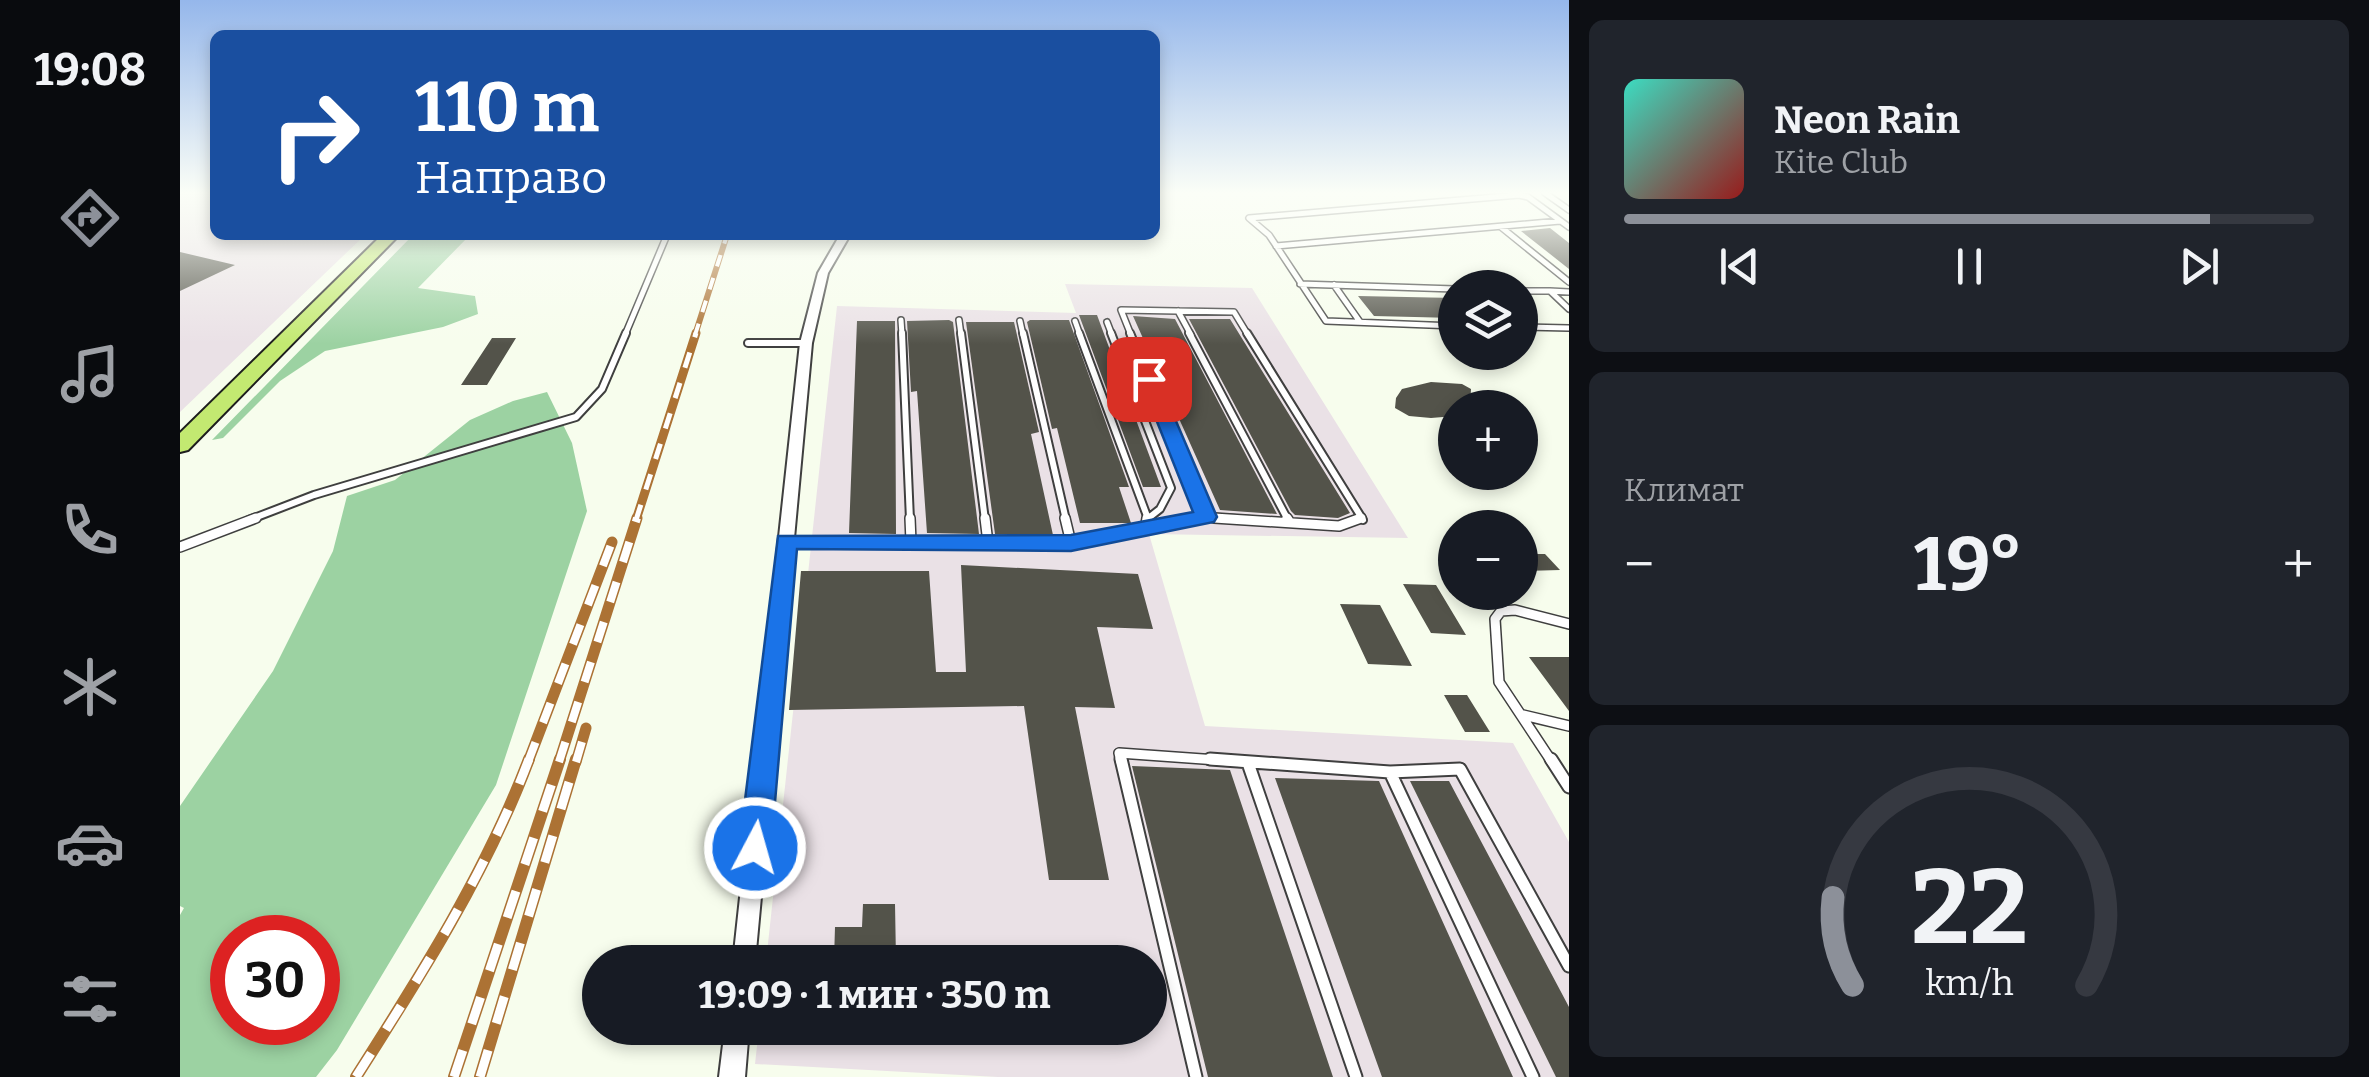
<!DOCTYPE html>
<html lang="ru">
<head>
<meta charset="utf-8">
<style>
  body { margin:0; font-family:Bitter,serif; background:#20242c; color:#f1f3f6; height:100vh; display:flex; flex-direction:column; font-size:38px; white-space:nowrap }
  * { box-sizing:border-box; margin:0 }
  p { font-size:32px; color:#9ea1a6 }
  .icon { flex:none; width:55px; height:55px; fill:none; stroke:currentColor; stroke-width:2; stroke-linecap:round; stroke-linejoin:round }
  .map { position:relative; flex:1; overflow:hidden }
  .drawer { display:flex; flex-direction:column; gap:20px; padding:20px; background:#0d0f14; width:800px }
  .drawer>* { flex:none }
  .banner { position:absolute; left:30px; top:30px; width:950px; height:210px; border-radius:15px; box-shadow:0 5px 15px #0003; background:#1a4fa0; color:#fff; overflow:hidden }
  .buttons { position:absolute; left:1258px; top:270px; display:grid; gap:20px }
  .buttons a { display:grid; place-items:center; width:100px; height:100px; border-radius:50%; background:#171b24; box-shadow:0 5px 15px #0003; font-size:50px }
  .speed { position:absolute; left:30px; top:915px; display:flex; gap:20px; font-size:50px; font-weight:700; text-align:center }
  .speed>* { display:grid; place-content:center; width:130px; height:130px; border-radius:50%; background:#171b24; box-shadow:0 5px 15px #0003; line-height:1 }
  .speed .limit { border:15px solid #d22; background:#fff; color:#111 }
  .pin { position:absolute; display:grid; place-items:center; width:85px; height:85px; color:#fff; margin:-42px; border-radius:20px; box-shadow:0 5px 15px #0006 }
  .me { position:absolute; width:110px; margin:-55px; rotate:6deg; stroke-linejoin:round; filter:drop-shadow(0 0 8px #0008) }
  .turn { display:flex; align-items:center; gap:35px; height:210px; padding:0 40px; font-size:45px }
  .turn .icon { width:130px; height:130px; stroke-width:2.5 }
  .turn b { display:block; font-size:70px; line-height:85px }
  .big { font-size:75px; font-weight:700; line-height:1.1 }
  .drawer .card { flex:1; display:flex; flex-direction:column; justify-content:center; gap:15px; min-width:0; padding:0 35px; border-radius:15px; background:#20242c }
  .drawer .dial { align-items:center; gap:0 }
  .dial svg { height:260px; overflow:visible; fill:none; stroke:#363941; stroke-width:7; stroke-linecap:round; text-anchor:middle }
  .dial text { fill:#f1f3f6; stroke:none }
  .song { display:flex; align-items:center; gap:30px }
  .cover { width:120px; height:120px; border-radius:15px; background:linear-gradient(135deg,hsl(170 70% 55%),hsl(0 70% 35%)) }
  .played { height:10px; border-radius:5px; background:linear-gradient(90deg,#8c9099 85%,#363941 85%) }
  .keys { display:flex; justify-content:space-around; direction:ltr }
  .heat { display:flex; justify-content:space-between; align-items:center; font-size:55px; direction:ltr }
  .trip { position:absolute; left:402px; top:945px; width:585px; height:100px; border-radius:50px; background:#171b24; box-shadow:0 5px 15px #0003; font-weight:700; line-height:100px; text-align:center }
  main { display:flex; flex:1; min-height:0 }
  .menu { display:flex; flex-direction:column; width:180px; justify-content:space-around; align-items:center; background:#090b0e; color:#9ea1a6 }
  .menu .icon { width:70px; height:70px }
  .menu .current { color:#8c9099 }
  .menu b { font-size:45px; color:#f1f3f6 }
  .map>svg:first-child { display:block }
</style>
</head>
<body>
<main>
<nav class="menu">
<b>19:08</b>
<svg class="icon current" aria-label="directions" viewBox="0 0 24 24"><path d="M12 3l9 9-9 9-9-9zM9 14v-3h6M13 9l2 2-2 2"/></svg>
<svg class="icon" aria-label="music" viewBox="0 0 24 24"><path d="M9 18V5l10-2v13"/><circle cx="6" cy="18" r="3"/><circle cx="16" cy="16" r="3"/></svg>
<svg class="icon" aria-label="phone" viewBox="0 0 24 24"><path d="M5 4h4l2 5-3 2q2 4 5 5l2-3 5 2v4C11 20 4 13 5 4z"/></svg>
<svg class="icon" aria-label="climate" viewBox="0 0 24 24"><path d="M12 3v18M4 7l16 10M4 17L20 7"/></svg>
<svg class="icon" aria-label="car" viewBox="0 0 24 24"><path d="M5 17H2v-5l4-1 3-4h7l3 4 3 1v5h-3M9 17h6M6 11h13"/><circle cx="7" cy="17" r="2"/><circle cx="17" cy="17" r="2"/></svg>
<svg class="icon" aria-label="filters" viewBox="0 0 24 24"><path d="M4 7h16M4 17h16"/><circle cx="9" cy="7" r="2"/><circle cx="15" cy="17" r="2"/></svg>
</nav>
<div class="map">
<svg width="1389" height="1077" viewBox="0 0 1389 1077">
  <rect width="100%" height="100%" fill="#f7fded"/>
  <path fill="#eae1e6" d="M0,193H35V235H185L0,412Z
    M885,284L1072,288L1228,538L969,534L1025,726L1333,743L1389,842V1077H818L575,1064L579,1028H970V962H586L657,306L896,313Z"/>
  <path fill="#9cd2a2" fill-rule="evenodd" d="M233,235H290L238,288L295,296L298,314L263,327L145,351L100,381L43,438L32,440Z
    M367,392L392,443L407,511L316,785L157,1050L136,1077H0V915L4,908L0,906V806L93,671L153,551L167,496L215,480L290,420L333,401ZM52,938H138V1022H52Z"/>
  <path fill="#53534a" d="M1370,228L1389,243V269L1341,231Z
    M0,252L55,265L0,291Z
    M1178,296L1275,298V318L1194,316Z
    M899,315H917L981,487H963Z
    M953,316L995,319L1097,514L1040,510Z
    M1009,319H1050L1170,513L1158,518L1115,515L1111,511Z
    M769,320L773,322L799,534L747,533L737,391L731,392L727,321Z
    M850,320H889L949,487H939L951,523H900L877,428L872,429L847,322Z
    M677,321H715L716,534L669,533Z
    M786,322H834L859,432L851,434L873,535L815,534Z
    M312,338H336L307,385H281Z
    M1251,382L1282,384L1291,389L1290,408H1275V416L1251,418L1229,416L1215,408L1216,398L1222,389Z
    M1340,554H1365L1380,570L1340,571Z
    M781,565L958,574L973,629L917,627L935,708L895,707L929,880H869L844,706L609,710L621,571H749L756,672H786Z
    M1223,584L1256,585L1286,635L1251,633Z
    M1160,604L1200,605L1232,666L1188,664Z
    M1349,657H1389V711Z
    M1264,695H1287L1310,732H1285Z
    M952,766L1050,770L1153,1077H1028Z
    M1095,778L1199,781L1333,1077H1202Z
    M1230,781H1269L1389,1007V1077H1376Z
    M683,904H715L716,960H654L655,927H682Z"/>
  <g fill="none" stroke-linecap="round" stroke-linejoin="round">
    <g stroke="#3f3f3f" stroke-width="8">
      <path id="service-far3" d="M1365,193L1389,210
        M1321,227L1389,282
        M1096,246L1380,221
        M1120,284L1275,289
        M1154,285L1180,322
        M1340,291H1370L1389,309
        M1370,291L1389,292
        M998,311L1011,335
        M721,320L722,335
        M779,320L781,335
        M840,321L843,335
        M895,321L900,335
        M927,322L932,335
        M1275,326L1146,321L1089,235L1069,218L1339,195L1348,197L1389,227
        M1340,327L1389,328
        M445,335L487,235
        M951,335L941,310L1054,312L1068,335"/>
    </g>
    <g stroke="#3f3f3f" stroke-width="10">
      <path id="service-far2" d="M722,333L730,520
        M781,333L805,520
        M843,333L886,520
        M899,333L967,516
        M931,333L991,488L980,509L966,520
        M950,333L1026,517
        M1009,333L1108,520
        M1067,333L1183,520
        M568,343H626
        M1026,517L1071,520
        M69,520L134,495L396,417L422,389L446,333
        M1010,520L1026,517"/>
    </g>
    <g stroke="#3f3f3f" stroke-width="12">
      <path id="service-far1" d="M730,518L731,542
        M805,518L808,543
        M885,518L891,543
        M1034,518L1159,526L1181,518
        M1107,518L1109,521
        M965,530L967,518
        M607,541L891,543L1023,518
        M0,547L76,518
        M1343,715L1389,726
        M941,762L939,753L1065,762
        M1372,762L1319,682L1315,619L1321,611L1335,610L1389,624"/>
    </g>
    <g stroke="#3f3f3f" stroke-width="15">
      <path id="service" d="M941,759L1016,1077
        M1030,759L1210,772L1280,769L1389,966
        M1371,759L1389,787
        M1068,763L1176,1077
        M1210,772L1353,1077"/>
    </g>
    <g stroke="#3f3f3f" stroke-width="4">
      <path id="minor" d="M660,235H670L648,273L632,343L575,962H553L620,343L638,273Z
        M545,1028H569L565,1077H539Z"/>
    </g>
    <g stroke="#1d1d1d" stroke-width="4">
      <path id="primary" d="M202,235H219L8,450L0,452V433Z"/>
    </g>
    <use href="#service-far3" stroke="#fff" stroke-width="5"/>
    <use href="#service-far2" stroke="#fff" stroke-width="6"/>
    <use href="#service-far1" stroke="#fff" stroke-width="9"/>
    <use href="#service" stroke="#fff" stroke-width="11"/>
    <use href="#minor" fill="#fff" fill-rule="evenodd"/>
    <use href="#primary" fill="#c3e971" fill-rule="evenodd"/>
    <g stroke="#ac7234" stroke-width="6">
      <path id="rail-far3" d="M515,335L547,235"/>
    </g>
    <g stroke="#ac7234" stroke-width="9">
      <path id="rail-far2" d="M456,520L516,333"/>
    </g>
    <g stroke="#ac7234" stroke-width="11">
      <path id="rail-far1" d="M348,762L432,542
        M379,762L457,518
        M396,762L406,728"/>
    </g>
    <g stroke="#ac7234" stroke-width="12">
      <path id="rail" d="M176,1077C241,975 306,873 349,759
        M274,1077L380,759
        M300,1077L396,759"/>
    </g>
    <use href="#rail-far3" stroke="#fff" stroke-width="4" stroke-dasharray="12" stroke-linecap="butt"/>
    <use href="#rail-far2" stroke="#fff" stroke-width="5" stroke-dasharray="16" stroke-linecap="butt"/>
    <use href="#rail-far1" stroke="#fff" stroke-width="8" stroke-dasharray="21" stroke-linecap="butt"/>
    <use href="#rail" stroke="#fff" stroke-width="9" stroke-dasharray="28" stroke-linecap="butt"/>
  </g>
  <linearGradient id="sky" x2="0" y2="1"><stop stop-color="#95b7eb"/><stop offset="0.56" stop-color="#fbfef7"/><stop offset="1" stop-color="#fbfef7" stop-opacity="0"/></linearGradient>
  <rect width="1389" height="344" fill="url(#sky)"/>
  <path fill="#1a73e8" stroke="#114b97" stroke-width="2.5" d="M969,373L978,379L1037,517L1034,522L891,551L617,549L591,848L586,858L575,863L564,858L559,848L598,536L891,535L1013,512L960,379Z"/>
</svg>
<div class="buttons">
<a><svg class="icon" aria-label="layers" viewBox="0 0 24 24"><path d="M12 4l9 5-9 5-9-5zM3 14l9 5 9-5"/></svg></a>
<a>+</a>
<a>−</a>
</div>
<div class="speed"><div class="limit">30</div></div>
<div class="pin" style="left:969px;top:379px;background:#d93025"><svg class="icon" aria-label="arrive" viewBox="0 0 24 24"><path d="M6 21V4h12l-3 4 3 4H6"/></svg></div>
<svg class="me" style="left:575px;top:848px" viewBox="-20 -20 40 40"><circle r="17" fill="#1a73e8" stroke="#fff" stroke-width="3"/><path d="M0-11L8 9 0 5-8 9z" fill="#fff"/></svg>
<div class="trip">19:09 · 1 мин · 350 m</div>
<div class="banner">
<div class="turn"><svg class="icon" aria-label="right" viewBox="0 0 24 24"><path d="M7 20v-9h11M14 6l5 5-5 5"/></svg><div><b>110 m</b>Направо</div></div>
</div>
</div>
<section class="drawer">
<div class="card">
<div class="song"><i class="cover"></i><div><b>Neon Rain</b><p>Kite Club</p></div></div>
<div class="played"></div>
<div class="keys"><svg class="icon" aria-label="previous" viewBox="0 0 24 24"><path d="M18 5L8 12l10 7zM5 5v14"/></svg><svg class="icon" aria-label="pause" viewBox="0 0 24 24"><path d="M8 5v14M16 5v14"/></svg><svg class="icon" aria-label="next" viewBox="0 0 24 24"><path d="M6 5l10 7-10 7zM19 5v14"/></svg></div>
</div>
<div class="card"><p>Климат</p>
<div class="heat"><a>−</a><b class="big">19°</b><a>+</a></div>
</div>
<div class="card dial"><svg viewBox="0 0 100 80">
<path d="M14 69A42 42 0 1 1 86 69"/>
<path d="M14 69A42 42 0 0 1 8 42" stroke="#8c9099"/>
<text x="50" y="56" font-size="32" font-weight="700">22</text>
<text x="50" y="72" font-size="11">km/h</text>
</svg></div>
</section>
</main>
</body>
</html>
